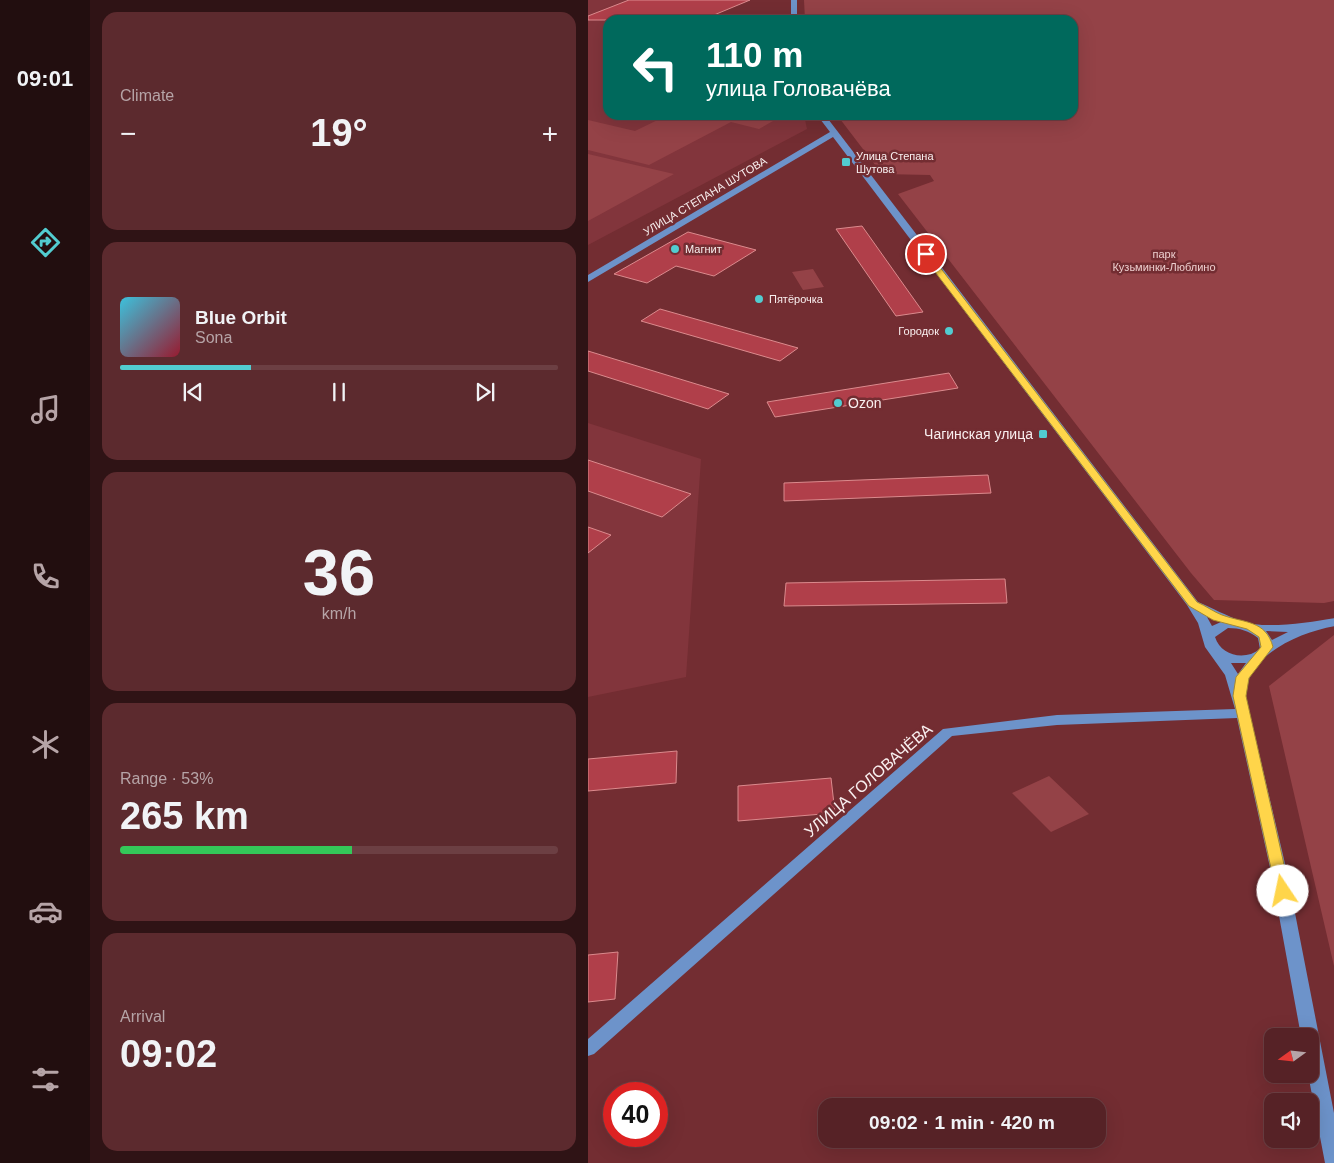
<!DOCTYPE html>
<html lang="en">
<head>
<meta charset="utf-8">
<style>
  body { margin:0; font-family:Helvetica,sans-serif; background:#5c2a2e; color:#f1f3f6; height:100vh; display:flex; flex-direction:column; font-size:19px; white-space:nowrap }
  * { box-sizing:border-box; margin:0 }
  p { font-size:16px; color:#b6a4a7 }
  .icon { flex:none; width:28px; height:28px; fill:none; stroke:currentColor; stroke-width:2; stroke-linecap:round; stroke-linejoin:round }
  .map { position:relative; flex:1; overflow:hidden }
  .details { display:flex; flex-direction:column; gap:12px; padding:12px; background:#2f1315; width:498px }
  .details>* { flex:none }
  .hud { position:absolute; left:15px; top:15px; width:475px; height:105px; border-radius:15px; box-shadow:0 5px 20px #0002,0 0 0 1px #6c3f43; background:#00695c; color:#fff; overflow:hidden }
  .needle { width:32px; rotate:255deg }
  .tools { position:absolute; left:676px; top:1028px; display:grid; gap:10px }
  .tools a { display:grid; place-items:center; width:55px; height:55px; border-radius:10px; background:#562226; box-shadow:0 5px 20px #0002,0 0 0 1px #6c3f43; font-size:25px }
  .speed { position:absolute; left:15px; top:1082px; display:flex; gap:10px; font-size:25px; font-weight:700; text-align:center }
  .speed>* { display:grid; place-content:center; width:65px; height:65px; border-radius:50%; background:#562226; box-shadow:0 5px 20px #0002,0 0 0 1px #6c3f43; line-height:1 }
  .speed .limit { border:8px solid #d22; background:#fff; color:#111 }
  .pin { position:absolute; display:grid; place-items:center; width:42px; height:42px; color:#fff; margin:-21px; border:2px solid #fff; border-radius:50%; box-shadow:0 1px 5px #0007 }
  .me { position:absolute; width:55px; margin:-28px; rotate:349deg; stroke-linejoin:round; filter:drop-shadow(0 0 4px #0008) }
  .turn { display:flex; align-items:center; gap:18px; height:105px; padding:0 20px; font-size:22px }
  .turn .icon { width:65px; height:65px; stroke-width:2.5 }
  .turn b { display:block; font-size:35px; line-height:42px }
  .big { font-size:38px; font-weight:600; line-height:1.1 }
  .details .tile { flex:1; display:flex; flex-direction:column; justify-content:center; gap:8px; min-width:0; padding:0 18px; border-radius:15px; background:#5c2a2e }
  .details .dial { align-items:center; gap:0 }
  .dial b { font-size:65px; line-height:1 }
  .song { display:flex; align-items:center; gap:15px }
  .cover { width:60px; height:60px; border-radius:8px; background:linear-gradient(135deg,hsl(190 70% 55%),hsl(350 70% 35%)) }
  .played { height:5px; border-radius:2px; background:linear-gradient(90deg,#52ccd0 30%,#6c3f43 30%) }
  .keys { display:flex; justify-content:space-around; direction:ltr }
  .heat { display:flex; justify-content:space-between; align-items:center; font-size:28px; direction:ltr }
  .charge { height:8px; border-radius:4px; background:linear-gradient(90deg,#34c759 53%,#6c3f43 0) }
  .trip { position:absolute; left:230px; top:1098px; width:288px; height:50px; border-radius:15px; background:#562226; box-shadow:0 5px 20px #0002,0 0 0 1px #6c3f43; font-weight:600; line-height:50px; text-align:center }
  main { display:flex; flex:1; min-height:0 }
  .menu { display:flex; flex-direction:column; width:90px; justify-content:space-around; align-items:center; background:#220e0f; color:#b6a4a7 }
  .menu .icon { width:35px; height:35px }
  .menu .selected { color:#52ccd0 }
  .menu b { font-size:22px; color:#f1f3f6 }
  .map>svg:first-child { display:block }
</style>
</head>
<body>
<main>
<nav class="menu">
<b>09:01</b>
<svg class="icon selected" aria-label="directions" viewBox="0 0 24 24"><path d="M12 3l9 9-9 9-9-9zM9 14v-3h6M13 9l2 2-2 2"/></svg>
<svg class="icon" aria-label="music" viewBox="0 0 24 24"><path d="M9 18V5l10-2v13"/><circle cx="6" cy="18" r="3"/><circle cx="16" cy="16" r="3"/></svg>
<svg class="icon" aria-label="phone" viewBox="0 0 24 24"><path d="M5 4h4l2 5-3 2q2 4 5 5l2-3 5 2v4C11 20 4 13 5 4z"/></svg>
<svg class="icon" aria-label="climate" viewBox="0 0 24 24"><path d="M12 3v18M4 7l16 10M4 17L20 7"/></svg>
<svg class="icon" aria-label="car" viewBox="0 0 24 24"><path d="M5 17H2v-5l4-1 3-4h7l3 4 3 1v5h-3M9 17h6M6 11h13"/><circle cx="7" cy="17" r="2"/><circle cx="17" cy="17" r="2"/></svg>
<svg class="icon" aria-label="filters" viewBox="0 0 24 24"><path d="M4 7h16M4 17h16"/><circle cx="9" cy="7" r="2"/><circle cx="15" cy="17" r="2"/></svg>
</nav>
<section class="details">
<div class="tile"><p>Climate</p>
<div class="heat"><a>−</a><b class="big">19°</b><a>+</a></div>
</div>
<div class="tile">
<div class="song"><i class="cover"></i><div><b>Blue Orbit</b><p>Sona</p></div></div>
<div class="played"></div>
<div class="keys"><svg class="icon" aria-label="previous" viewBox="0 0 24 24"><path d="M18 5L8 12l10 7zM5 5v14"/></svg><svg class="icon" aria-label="pause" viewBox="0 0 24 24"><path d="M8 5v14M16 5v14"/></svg><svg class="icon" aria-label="next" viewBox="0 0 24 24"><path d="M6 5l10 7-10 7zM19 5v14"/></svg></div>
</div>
<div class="tile dial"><b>36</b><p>km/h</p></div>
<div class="tile"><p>Range · 53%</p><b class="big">265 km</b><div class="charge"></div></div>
<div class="tile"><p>Arrival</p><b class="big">09:02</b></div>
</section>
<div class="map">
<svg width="747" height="1163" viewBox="0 0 747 1163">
  <rect width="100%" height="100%" fill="#732d32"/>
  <path fill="#82353c" d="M0,0H116L109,10L149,18L145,20H20V115H216L219,129L0,245Z
    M0,423L113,459L98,677L0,697Z"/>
  <path fill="#944247" d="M216,0H746V601L736,603L626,600L603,573L310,194L346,181L342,175L294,174L249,115H485V20H217Z
    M80,115H159L185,121L171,129L143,122L61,165L0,150V120L47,131Z
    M0,154L86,174L0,221Z
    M225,269L236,287L215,290L204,272Z
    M746,635H747L746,966L681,686Z
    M461,776L501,814L463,832L424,793Z"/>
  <path fill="#b03f4a" stroke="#db8a8d" d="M41,0H162L114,20H0V16Z
    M274,226L335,312L308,316L248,229Z
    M100,232L168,250L126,276L88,266L59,283L26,274Z
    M72,309L210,348L192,361L53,321Z
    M0,351L141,394L120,409L0,371Z
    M361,373L370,388L187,417L179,402Z
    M0,460L103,494L74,517L0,491Z
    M400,475L403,493L196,501V483Z
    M0,527L23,535L0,553Z
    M417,579L419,603L196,606L198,583Z
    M89,751L88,783L0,791V759Z
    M243,778L247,813L150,821V786Z
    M30,952L27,999L0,1002V955Z"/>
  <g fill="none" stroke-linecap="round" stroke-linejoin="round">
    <path fill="#6d93ca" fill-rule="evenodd" d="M203,0H209V20H203Z
      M229,115H237L610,602C624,608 639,616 653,621C676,630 722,622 747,618V626C717,631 673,649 661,679C659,684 659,689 657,694L699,872L747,1118V1163H737L720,1074H722V1036H713L683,872L649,718L469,725L364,736L6,1054L0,1056V1039L355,729L469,715L647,709L637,675L617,647L610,623L599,605L245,137L0,282V275L242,132ZM619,617L633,622L624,626ZM640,628C652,628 661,631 670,638L672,649C657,661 633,656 627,637ZM678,631L700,632L684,640ZM643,663H658L650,674Z"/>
  </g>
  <path fill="#ffd54a" stroke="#a68a30" d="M335,253H341L609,602C618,606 626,612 634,615C656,623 678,620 685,647L661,678L658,696L702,891L700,895H690L688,891L645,696L648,677L673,647L671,637L659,629L625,620L601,606L335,256Z"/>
  <g fill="#52ccd0" stroke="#732d32" stroke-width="2">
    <rect x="253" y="157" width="10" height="10" rx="2.5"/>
    <circle cx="87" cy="249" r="5"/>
    <circle cx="171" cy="299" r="5"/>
    <circle cx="361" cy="331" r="5"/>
    <circle cx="250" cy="403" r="5"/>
    <rect x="450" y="429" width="10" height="10" rx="2.5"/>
  </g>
  <g text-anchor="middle" stroke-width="5" stroke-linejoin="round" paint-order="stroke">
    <g font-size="11" fill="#f9efef" stroke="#732d32" text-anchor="start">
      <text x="268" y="160">Улица Степана<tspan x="268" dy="13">Шутова</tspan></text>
      <text x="97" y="253">Магнит</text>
      <text x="181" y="303">Пятёрочка</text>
      <text x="351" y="335" text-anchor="end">Городок</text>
    </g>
    <g font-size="11" fill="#f9efef" stroke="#732d32">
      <text transform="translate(117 196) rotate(-31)" y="4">УЛИЦА СТЕПАНА ШУТОВА</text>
    </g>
    <g font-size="11" fill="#edcece" stroke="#732d32">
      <text x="576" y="258">парк<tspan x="576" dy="13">Кузьминки-Люблино</tspan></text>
    </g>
    <g font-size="14" fill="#f9efef" stroke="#732d32" text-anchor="start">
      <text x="260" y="408">Ozon</text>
      <text x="445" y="439" text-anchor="end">Чагинская улица</text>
    </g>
    <g font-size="16" fill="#f9efef" stroke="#732d32">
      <text transform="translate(280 780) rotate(-41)" y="6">УЛИЦА ГОЛОВАЧЁВА</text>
    </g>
  </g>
</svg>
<div class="tools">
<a><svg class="needle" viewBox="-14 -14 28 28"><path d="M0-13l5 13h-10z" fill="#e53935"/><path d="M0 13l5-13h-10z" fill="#b6a4a7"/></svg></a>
<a><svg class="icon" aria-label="sound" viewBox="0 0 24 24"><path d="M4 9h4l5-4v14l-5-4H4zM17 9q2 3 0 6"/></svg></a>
</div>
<div class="speed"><div class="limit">40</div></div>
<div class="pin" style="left:338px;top:254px;background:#d93025"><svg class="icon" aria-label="arrive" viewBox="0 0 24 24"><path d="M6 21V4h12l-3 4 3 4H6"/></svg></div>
<svg class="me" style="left:695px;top:891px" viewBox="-20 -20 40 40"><circle r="19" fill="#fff"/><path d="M0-13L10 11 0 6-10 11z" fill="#ffd54a"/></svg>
<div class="trip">09:02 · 1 min · 420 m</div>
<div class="hud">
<div class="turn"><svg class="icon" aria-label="left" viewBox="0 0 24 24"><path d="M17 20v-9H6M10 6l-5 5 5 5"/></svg><div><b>110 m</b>улица Головачёва</div></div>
</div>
</div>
</main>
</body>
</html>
